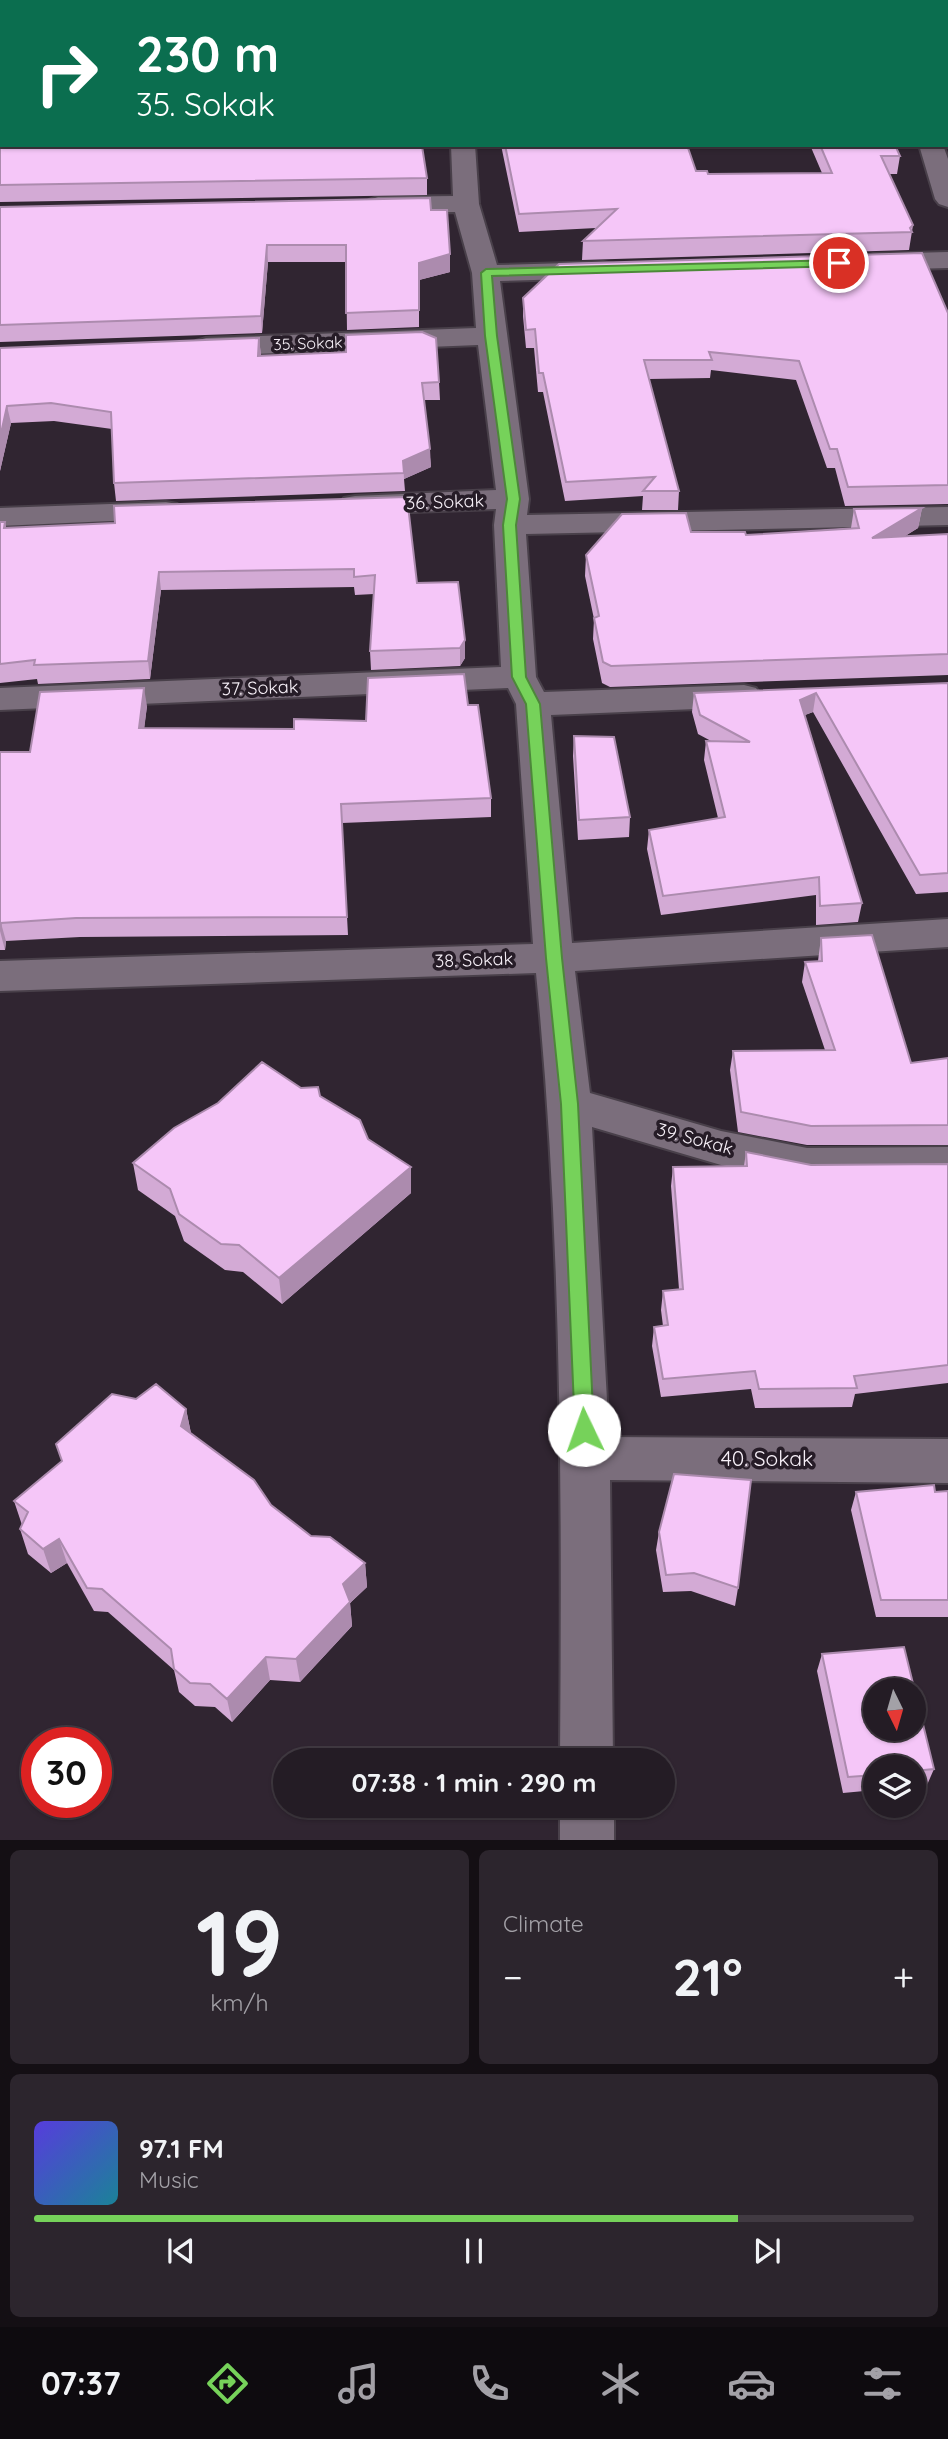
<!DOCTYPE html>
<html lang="en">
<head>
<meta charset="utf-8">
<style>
  body { margin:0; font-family:Quicksand,sans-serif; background:#2c252d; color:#f1f3f6; height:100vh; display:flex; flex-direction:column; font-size:26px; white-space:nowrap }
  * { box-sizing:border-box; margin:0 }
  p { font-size:23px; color:#a3a1a7 }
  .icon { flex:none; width:38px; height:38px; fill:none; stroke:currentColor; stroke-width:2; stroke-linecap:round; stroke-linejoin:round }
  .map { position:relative; height:1840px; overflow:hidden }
  .side { display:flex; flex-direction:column; gap:10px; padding:10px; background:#140f14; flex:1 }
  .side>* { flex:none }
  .hud { position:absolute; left:0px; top:0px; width:948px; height:147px; box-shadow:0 2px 5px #0004,0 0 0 2px #413a42; background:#0b6e4f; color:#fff; overflow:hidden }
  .needle { width:46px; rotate:175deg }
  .fabs { position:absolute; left:863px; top:1678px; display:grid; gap:14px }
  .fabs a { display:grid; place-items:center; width:63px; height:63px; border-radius:50%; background:#241c25; box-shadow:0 2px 5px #0004,0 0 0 2px #413a42; font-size:35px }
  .speed { position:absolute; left:21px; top:1727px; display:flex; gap:14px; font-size:35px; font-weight:700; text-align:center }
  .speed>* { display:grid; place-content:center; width:91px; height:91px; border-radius:50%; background:#241c25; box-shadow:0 2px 5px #0004,0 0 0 2px #413a42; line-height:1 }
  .speed .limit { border:10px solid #d22; background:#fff; color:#111 }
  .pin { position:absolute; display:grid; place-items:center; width:60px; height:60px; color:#fff; margin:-30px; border:4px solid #fff; border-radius:50%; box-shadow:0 2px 7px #0007 }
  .me { position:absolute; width:77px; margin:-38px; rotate:357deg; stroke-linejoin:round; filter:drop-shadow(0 0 5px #0008) }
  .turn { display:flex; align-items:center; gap:24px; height:147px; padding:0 21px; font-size:32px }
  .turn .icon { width:91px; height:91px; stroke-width:2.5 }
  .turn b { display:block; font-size:49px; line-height:60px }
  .big { font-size:52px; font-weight:700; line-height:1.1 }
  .side .widget { flex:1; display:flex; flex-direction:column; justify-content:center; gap:10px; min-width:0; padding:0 24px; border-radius:10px; background:#2c252d }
  .side .dial { align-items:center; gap:0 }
  .dial b { font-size:91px; line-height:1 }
  .song { display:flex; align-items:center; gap:21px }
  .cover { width:84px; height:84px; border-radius:10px; background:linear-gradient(135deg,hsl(250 70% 55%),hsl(190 70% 35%)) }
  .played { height:7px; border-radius:4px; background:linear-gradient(90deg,#76d25a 80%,#413a42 80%) }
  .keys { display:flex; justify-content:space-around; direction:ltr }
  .heat { display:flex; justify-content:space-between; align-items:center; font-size:38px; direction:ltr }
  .side .tiles { flex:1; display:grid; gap:10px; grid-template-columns:1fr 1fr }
  .widget:last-child { grid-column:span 2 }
  .trip { position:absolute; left:273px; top:1748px; width:402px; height:70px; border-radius:35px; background:#241c25; box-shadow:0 2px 5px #0004,0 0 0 2px #413a42; font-weight:700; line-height:70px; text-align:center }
  .tabs { display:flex; height:112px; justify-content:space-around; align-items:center; background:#0e0b0f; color:#a3a1a7 }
  .tabs .icon { width:49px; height:49px }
  .tabs .on { color:#76d25a }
  .tabs b { font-size:32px; color:#f1f3f6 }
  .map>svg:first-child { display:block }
</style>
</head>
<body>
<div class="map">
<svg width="948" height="1841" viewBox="0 0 948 1841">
  <rect width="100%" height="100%" fill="#302531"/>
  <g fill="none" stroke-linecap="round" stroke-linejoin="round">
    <g stroke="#49404a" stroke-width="4">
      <path id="minor" d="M448,0H470V2H448Z
        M860,0H882L883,2H861Z
        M947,94H948V108H947Z
        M451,145H475L479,204L497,265L603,262L613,264L616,270L613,276L603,278L500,281L529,499L527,515L948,507V525L526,534L536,677L544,692L744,685L756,688L761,696L756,704L744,707L551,715L572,943L948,919V947L575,971L590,1093L721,1131L807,1148L948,1147V1181L807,1182L721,1165L592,1127L609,1437L948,1439V1483L610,1480L613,1760H560C562,1497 562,1235 536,973L0,991V961L533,944L516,704L508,688L0,710V688L501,667L494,525L496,509L355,514L344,512L339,505L344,498L355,496L496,490L478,345L206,356L196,353L192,347L196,341L206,338L476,328L472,273L455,212L378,213L369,210L365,205L369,200L378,197L453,196Z
        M919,145H943L948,159V207L939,204L935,199Z
        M948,252V268L873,270L864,268L860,262L864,256L873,254Z
        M166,502L177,504L182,511L177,518L0,526V508Z
        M560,1806H614V1841H560Z"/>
    </g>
    <use href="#minor" fill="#7b6e7c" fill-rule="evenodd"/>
  </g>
  <path fill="#d3aad5" d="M0,0H380L2,2L381,147L427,178V195L0,202V2L2,1V0L0,2Z
    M501,145H687L696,171L708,174L822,173L810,145H895L900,156L897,174H889L913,225L909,250L582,260L583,241L596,228L519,232Z
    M0,207L431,210L450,272L419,280V327L347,330L346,262H268L262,333L0,342Z
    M523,298L948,313V504L845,506L835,468H827L796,380L711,370L710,378L649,379L679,491L678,510H642L643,496L565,501L543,392H538L534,348H526L523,316Z
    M259,338L261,356L439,382L440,400H424L431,467L404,479L405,491L116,501L114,483L112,429L54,421L11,423L0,471V348Z
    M114,506L417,583L458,582L465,658L460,666L371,670L370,651L374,594L355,595L354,587L161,590L150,679L38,684L37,679L0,683V522H5L6,528L115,523Z
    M922,508L918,528L905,536L948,534V675L610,687L602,683L593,639L594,619L585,576L586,555L691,532L746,535L851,528L854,509Z
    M948,683V892L916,894L813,712L805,715L862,903L858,922L816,925V895L661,915L647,849L649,830L718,818L704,760L706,741H711L698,734L692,712L694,693Z
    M468,705L491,798V817L342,823L348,935L80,937L6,941L5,950H0V752H30L147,706L144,728L294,729L366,721Z
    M574,736L630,817L629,837L578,840L573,756Z
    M821,938L911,1063L948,1058V1145H807L738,1132L730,1070L733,1051L825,1050L802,982L805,962L818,961Z
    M301,1088L320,1096L368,1139L411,1193L282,1304L243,1272L225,1270L184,1241L175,1216L138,1190L133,1163Z
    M746,1152L811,1165L948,1164V1383L855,1394L852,1407L755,1408L751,1389L661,1397L652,1346L654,1327L663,1326L661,1310L663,1291L679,1289L671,1186L673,1167L744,1166Z
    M186,1409L191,1433L271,1505L311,1536L365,1563L367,1587L350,1603L352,1626L300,1682L270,1680L232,1722L215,1707L195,1706L179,1692L174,1670L108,1612L94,1611L67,1563L51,1573L28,1554L20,1529L22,1525L14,1501Z
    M948,1491V1617H876L851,1510L856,1492Z
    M659,1532L738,1588L735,1606L691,1591L663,1592L656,1550Z
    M822,1654L934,1769L927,1785L914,1787V1768H875V1790L843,1793L817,1671Z"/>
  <path fill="#ac8bae" d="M267,245L268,262L262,333L261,316Z
    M450,254V272L419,280V327V263Z
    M259,338L261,356H258Z
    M7,406L11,423L0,471V438Z
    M430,449L431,467L404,479L403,461Z
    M922,508L918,528L868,559L872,538Z
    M159,572L161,590L150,679L148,661Z
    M465,640V658L460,666V648Z
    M144,688L147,706L142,747L139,728Z
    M816,693L813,712L797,718L800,700Z
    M1,923L6,941L5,950L0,931Z
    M411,1167V1193L282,1304L279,1278Z
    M186,1409L191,1434L181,1426Z
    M59,1539L67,1563L51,1573L43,1549Z
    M365,1563L367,1587L350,1603L352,1626L300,1682L296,1659L343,1584Z
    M266,1657L270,1680L232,1722L227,1699Z"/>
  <path fill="#f5c6f8" stroke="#ac8bae" stroke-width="2" fill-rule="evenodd" d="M2,0H380L385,2H2V96L0,84V2L2,1Z
    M523,0H775L776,2H523Z
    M0,97H2V145H380L381,147L422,146L427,178L0,185Z
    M505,145H687L696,171H707L708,174L832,173L820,145H895L900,156H881L913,225L910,228L912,232L583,241L617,209L519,214Z
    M430,198L431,210H447L450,254L419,263V310L346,313V245H267L261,316L0,325V207Z
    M922,253L948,313V485L848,487L837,449H830L799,361L709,352L712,360H644L679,491H643L655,477L566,482L543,373H539L535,329L526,330L523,298L559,264Z
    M422,332L436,338L439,382L422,383L430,449L403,461L404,473L114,483L111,412L51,403L7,406L0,438V348L259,338L258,356L346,352V335Z
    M407,497L417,583L458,582L465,640L460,648L370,651L375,575L354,577V569L159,572L148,661L34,665L35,660L0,664V522H5L4,528L115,523L114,506Z
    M922,508L872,538L948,534V654L611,666L603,662L594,618L599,616L586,555L622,514L686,513L691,532H745L746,535L859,528L854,509Z
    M464,674L468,705H478L491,798L341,804L347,917L76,918L1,923L0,931V752H30L40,692L144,688L139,728L294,729V719L366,721L368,678Z
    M948,683V873L920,875L816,693L800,700L862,903L820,906L819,877L663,896L649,830L725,817L706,741L750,742L700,715L694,693Z
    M574,736L614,737L630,817L579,820Z
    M872,935L911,1063L948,1058V1125L811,1126L741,1112L733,1051L835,1050L805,962L822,961L821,938Z
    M262,1062L301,1088L318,1087L320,1096L360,1120L368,1139L411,1167L279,1278L239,1245L221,1244L179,1214L170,1189L133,1163L174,1128L218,1103Z
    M746,1152L811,1165L948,1164V1365L854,1376L857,1388L759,1389L755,1371L663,1379L654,1327L668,1325L663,1291L683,1289L673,1167L747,1166Z
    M156,1384L186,1409L181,1426L254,1480L271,1505L311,1536L330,1537L365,1563L343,1584L350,1602L296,1659L266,1657L227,1699L210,1684L190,1683L174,1669L171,1649L102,1589L87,1588L59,1539L43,1549L20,1529L28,1512L14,1501L62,1461L56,1444L112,1394L136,1399Z
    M674,1474L751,1480L738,1588L694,1573L666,1575L659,1532Z
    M934,1485L935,1492L948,1491V1600H881L856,1492Z
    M904,1647L934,1769L914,1771V1768H875V1775L848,1777L822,1654ZM875,1690H914V1729H875Z"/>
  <path fill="#76d25a" stroke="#4d883a" stroke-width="2" d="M839,260L843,261V266L492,276L497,336L520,499L516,525L526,677L540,704L562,958L578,1104L594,1430L591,1437L584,1439L578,1437L575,1430L561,1104L546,958L526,704L512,677L503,525L507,499L485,336L481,273L486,269Z"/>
  <g text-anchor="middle" stroke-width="7" stroke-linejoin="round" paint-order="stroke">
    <g font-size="16" fill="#f7f0f8" stroke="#261c27">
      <text transform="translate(308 343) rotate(-2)" y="6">35. Sokak</text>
    </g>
    <g font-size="18" fill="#f7f0f8" stroke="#261c27">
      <text transform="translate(445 502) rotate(-2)" y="6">36. Sokak</text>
      <text transform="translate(260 688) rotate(-2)" y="6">37. Sokak</text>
      <text transform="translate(474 960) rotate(-2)" y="6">38. Sokak</text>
      <text transform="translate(695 1139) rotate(15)" y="6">39. Sokak</text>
    </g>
    <g font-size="21" fill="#f7f0f8" stroke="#261c27">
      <text x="767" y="1466">40. Sokak</text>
    </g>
  </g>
</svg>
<div class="fabs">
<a><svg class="needle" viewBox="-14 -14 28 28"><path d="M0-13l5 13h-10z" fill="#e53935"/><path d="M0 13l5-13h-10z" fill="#a3a1a7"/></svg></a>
<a><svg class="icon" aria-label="layers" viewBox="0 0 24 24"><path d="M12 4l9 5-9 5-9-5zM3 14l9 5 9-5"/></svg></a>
</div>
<div class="speed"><div class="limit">30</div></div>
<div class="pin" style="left:839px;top:263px;background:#d93025"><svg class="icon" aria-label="arrive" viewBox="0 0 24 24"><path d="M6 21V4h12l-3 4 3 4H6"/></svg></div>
<svg class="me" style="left:584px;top:1430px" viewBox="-20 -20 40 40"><circle r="19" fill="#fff"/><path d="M0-13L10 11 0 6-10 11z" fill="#76d25a"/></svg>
<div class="trip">07:38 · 1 min · 290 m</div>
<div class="hud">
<div class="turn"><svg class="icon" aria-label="right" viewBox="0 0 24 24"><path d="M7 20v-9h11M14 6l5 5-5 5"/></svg><div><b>230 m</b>35. Sokak</div></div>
</div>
</div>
<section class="side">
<div class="tiles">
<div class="widget dial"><b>19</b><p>km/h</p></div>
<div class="widget"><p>Climate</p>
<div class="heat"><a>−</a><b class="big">21°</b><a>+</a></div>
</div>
<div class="widget">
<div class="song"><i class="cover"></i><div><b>97.1 FM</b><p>Music</p></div></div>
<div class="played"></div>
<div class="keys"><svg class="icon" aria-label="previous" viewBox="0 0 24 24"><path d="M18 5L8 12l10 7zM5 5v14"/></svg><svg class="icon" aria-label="pause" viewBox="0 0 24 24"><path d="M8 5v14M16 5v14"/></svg><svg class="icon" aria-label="next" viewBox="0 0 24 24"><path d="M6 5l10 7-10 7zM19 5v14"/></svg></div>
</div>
</div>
</section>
<nav class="tabs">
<b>07:37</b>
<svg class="icon on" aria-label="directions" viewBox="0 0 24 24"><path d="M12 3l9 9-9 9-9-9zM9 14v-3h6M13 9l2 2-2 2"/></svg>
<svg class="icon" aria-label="music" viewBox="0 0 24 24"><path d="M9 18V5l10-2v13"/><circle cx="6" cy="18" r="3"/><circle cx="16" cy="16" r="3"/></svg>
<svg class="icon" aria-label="phone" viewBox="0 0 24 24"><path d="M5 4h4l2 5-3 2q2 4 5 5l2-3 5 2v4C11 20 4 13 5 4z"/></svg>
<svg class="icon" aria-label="climate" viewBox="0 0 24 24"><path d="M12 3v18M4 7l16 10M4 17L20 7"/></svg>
<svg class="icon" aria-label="car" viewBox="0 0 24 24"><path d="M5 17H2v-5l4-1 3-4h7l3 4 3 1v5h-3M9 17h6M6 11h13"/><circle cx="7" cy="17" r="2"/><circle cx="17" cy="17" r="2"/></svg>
<svg class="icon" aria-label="filters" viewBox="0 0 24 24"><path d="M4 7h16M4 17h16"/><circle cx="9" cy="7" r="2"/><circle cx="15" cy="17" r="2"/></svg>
</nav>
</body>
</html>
